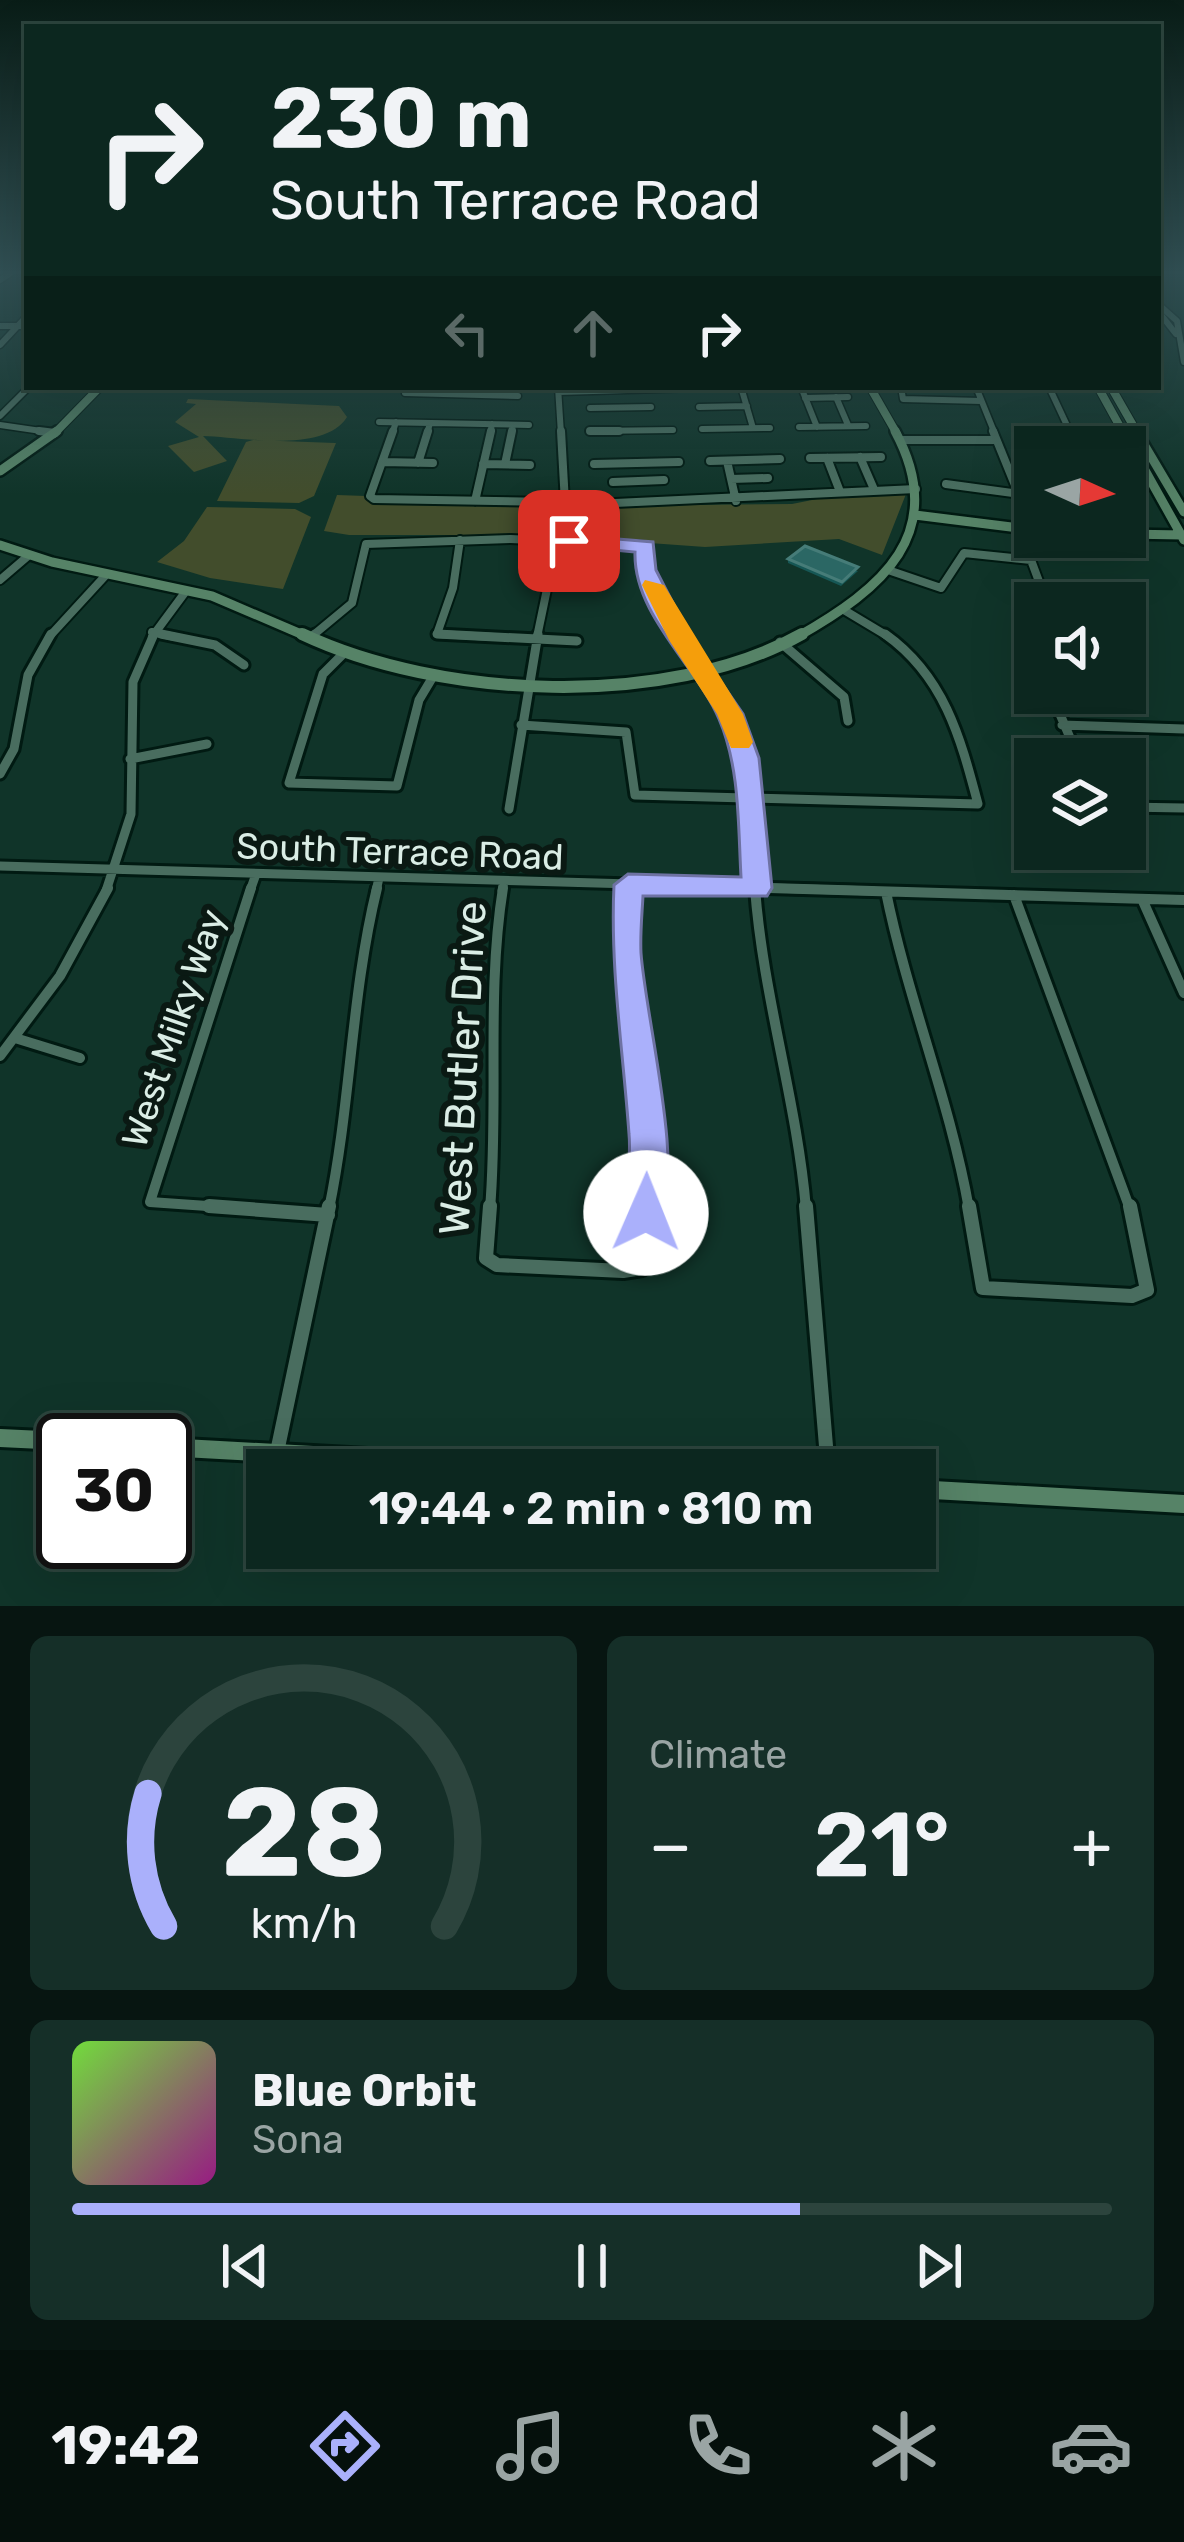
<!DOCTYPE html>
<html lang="en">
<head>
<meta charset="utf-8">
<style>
  body { margin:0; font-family:Rubik,sans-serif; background:#152f28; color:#f1f3f6; height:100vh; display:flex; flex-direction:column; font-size:45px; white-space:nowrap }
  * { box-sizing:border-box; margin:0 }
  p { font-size:39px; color:#9aa5a4 }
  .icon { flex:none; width:66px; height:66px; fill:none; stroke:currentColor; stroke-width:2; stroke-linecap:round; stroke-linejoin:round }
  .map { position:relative; height:1606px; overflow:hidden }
  .sheet { display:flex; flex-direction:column; gap:30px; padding:30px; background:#071511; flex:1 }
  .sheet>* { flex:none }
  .banner { position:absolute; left:24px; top:24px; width:1137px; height:366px; border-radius:0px; box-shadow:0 12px 48px #0002,0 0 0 3px #2c443d; background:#0c271f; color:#f1f3f6; overflow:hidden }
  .needle { width:78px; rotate:93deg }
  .tools { position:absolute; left:1014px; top:426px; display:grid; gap:24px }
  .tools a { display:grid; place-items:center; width:132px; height:132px; border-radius:0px; background:#0c271f; box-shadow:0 12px 48px #0002,0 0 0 3px #2c443d; font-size:60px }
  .speed { position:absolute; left:36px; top:1413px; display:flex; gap:24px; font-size:60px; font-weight:700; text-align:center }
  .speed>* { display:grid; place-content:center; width:156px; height:156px; border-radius:50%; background:#0c271f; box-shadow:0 12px 48px #0002,0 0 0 3px #2c443d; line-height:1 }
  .speed .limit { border:6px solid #111; border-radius:18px; background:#fff; color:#111 }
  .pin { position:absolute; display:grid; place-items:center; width:102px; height:102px; color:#fff; margin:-51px; border-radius:24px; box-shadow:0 6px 18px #0006 }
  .me { position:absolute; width:132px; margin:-66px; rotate:1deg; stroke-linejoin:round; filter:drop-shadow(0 0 9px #0008) }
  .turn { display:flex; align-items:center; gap:42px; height:252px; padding:0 48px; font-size:54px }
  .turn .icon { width:156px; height:156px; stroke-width:2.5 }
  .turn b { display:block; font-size:84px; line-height:102px }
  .lanes { display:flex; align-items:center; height:114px; padding:0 48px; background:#0003; justify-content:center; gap:60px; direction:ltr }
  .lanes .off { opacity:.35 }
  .big { font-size:90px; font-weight:600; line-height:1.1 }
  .sheet .tile { flex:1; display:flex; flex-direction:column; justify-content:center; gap:18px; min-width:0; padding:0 42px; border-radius:18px; background:#152f28 }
  .sheet .dial { align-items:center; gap:0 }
  .dial svg { height:312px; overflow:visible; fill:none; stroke:#2c443d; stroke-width:7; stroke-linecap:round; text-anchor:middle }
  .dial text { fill:#f1f3f6; stroke:none }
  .song { display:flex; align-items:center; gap:36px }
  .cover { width:144px; height:144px; border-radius:18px; background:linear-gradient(135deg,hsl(100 70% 55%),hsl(310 70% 35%)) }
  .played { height:12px; border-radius:6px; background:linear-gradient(90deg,#aab0fb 70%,#2c443d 70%) }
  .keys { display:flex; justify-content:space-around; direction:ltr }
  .heat { display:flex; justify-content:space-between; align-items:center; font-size:66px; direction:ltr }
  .sheet .tiles { flex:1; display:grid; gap:30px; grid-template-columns:1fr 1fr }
  .tile:last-child { grid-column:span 2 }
  .trip { position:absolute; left:246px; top:1449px; width:690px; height:120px; border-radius:0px; background:#0c271f; box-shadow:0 12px 48px #0002,0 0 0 3px #2c443d; font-weight:600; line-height:120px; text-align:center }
  .tabs { display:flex; height:192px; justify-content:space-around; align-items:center; background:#05100c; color:#9aa5a4 }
  .tabs .icon { width:84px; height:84px }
  .tabs .on { color:#aab0fb }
  .tabs b { font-size:54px; color:#f1f3f6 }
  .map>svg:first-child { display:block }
</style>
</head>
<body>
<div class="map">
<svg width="1184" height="1606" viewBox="0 0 1184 1606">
  <rect width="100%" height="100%" fill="#103429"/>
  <path fill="#424d2c" d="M188,399L339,406L347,417C324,454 241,437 203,436L227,461L194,472L168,446L199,437L175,422L196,404L186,403Z
    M253,440L335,443H336L314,496L299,503L217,501L246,442Z
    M857,491L906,494L882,555L839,539L705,547L566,537L575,506L792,504Z
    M337,495L366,496L376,502L557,508L551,535H349L324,531Z
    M207,507L295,509L311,517L283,589L210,578L157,562L184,541Z"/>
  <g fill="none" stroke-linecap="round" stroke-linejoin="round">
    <g stroke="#011a12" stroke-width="9">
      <path id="street-far4" d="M0,280L15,270
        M1158,304L1177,321L1184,362
        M1158,311L1176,334
        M0,326H27
        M0,345L27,316
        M558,387L561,434
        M741,387L753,428
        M801,387L817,427
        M901,387L903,399L981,401
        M976,387L995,434
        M1049,387L1071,434
        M559,392L730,387
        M405,393L518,396
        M836,397L848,425
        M805,398L848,397
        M699,407L747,406
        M590,408L651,407
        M0,416L29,387
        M379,422L529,425
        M0,425L55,433
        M799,427L866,426
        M702,429L770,428
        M590,431L673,430
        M392,434L396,422
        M427,434L430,423
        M490,434L492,424
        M511,434L513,425"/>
    </g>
    <g stroke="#011a12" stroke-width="12">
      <path id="street-far3" d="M39,431L55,433
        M393,431L370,496L374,499L615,503L916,489
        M590,431H619
        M993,431L1019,495
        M1069,431L1077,447
        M900,440H996
        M860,457L873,487
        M810,458L881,457
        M827,458L839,489
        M710,461L780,459
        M727,461L736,501
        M382,462L433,463
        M418,463L428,431
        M483,464L530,465
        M505,464L512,431
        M594,464L679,462
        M731,479L768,478
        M613,482L664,480
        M946,484L1035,496
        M475,501L491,431
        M460,540L453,588L437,634L494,637
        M888,570L941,588L964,553L1031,560L1047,603
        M0,580L28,556
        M844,610L889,637
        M152,632L175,637
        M49,637L105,576
        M152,637L186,591
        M311,637L352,603L366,544L511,539L646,546L645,570L679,637
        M537,637L565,503L561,431"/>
    </g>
    <g stroke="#011a12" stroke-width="15">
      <path id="street-far2" d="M161,634L215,645L244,665
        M437,634L577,641
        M678,634L730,714L746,757L756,891
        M311,637L315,634
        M780,642L844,697L848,721
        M345,652L323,674L289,783L397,786L419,700L434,675
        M1051,693L1079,759
        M521,725L626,732L635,795L978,804C960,736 944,676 885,634
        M1062,725L1184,729
        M130,759L207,744
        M0,774L14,749L28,675L51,634
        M1125,807L1184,808
        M509,809L538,634
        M0,866L874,891
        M106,891L131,814L133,682L154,634
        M250,891L256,874
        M376,891L379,878
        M502,891L504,881
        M628,891V885"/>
    </g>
    <g stroke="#011a12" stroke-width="16">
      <path id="street-far1" d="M628,888C625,996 647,1101 646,1209
        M755,888C763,997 797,1101 806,1209
        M769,888L1184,900
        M886,892C908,1000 950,1101 969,1209
        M1014,895L1130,1209
        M1142,899L1184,993
        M15,1038L80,1058
        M0,1056L60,976L108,888
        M250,1209L150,1202L251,888
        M329,1209C351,1103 351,994 377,888
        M490,1209C499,1102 486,994 503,888"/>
    </g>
    <g stroke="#011a12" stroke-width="20">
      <path id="street" d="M209,1206L328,1215
        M490,1206L486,1258L497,1265L623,1271L642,1268L646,1206
        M806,1206L828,1470
        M969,1206L983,1288L1132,1296L1147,1290L1130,1206
        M277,1452L329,1206"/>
    </g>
    <g stroke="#011a12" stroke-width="10">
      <path id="secondary-far3" d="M870,387L897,434
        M1098,387L1124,434
        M1111,387L1138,434
        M54,434L100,387"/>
    </g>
    <g stroke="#011a12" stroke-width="14">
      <path id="secondary-far2" d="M1123,431L1184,540
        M1136,431L1184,512
        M0,471L57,431
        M915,515L1035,530
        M1125,534L1183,535
        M0,545L52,562L212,596L308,637
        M797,637C882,589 950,533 895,431"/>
    </g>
    <g stroke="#011a12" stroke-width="18">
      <path id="secondary-far1" d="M302,634C440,699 666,710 802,634"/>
    </g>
    <g stroke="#011a12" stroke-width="24">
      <path id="secondary" d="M0,1438L63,1441
        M165,1447L589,1470
        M915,1489L1184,1504"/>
    </g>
    <use href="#street-far4" stroke="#496d5f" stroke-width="6"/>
    <use href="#street-far3" stroke="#496d5f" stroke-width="8"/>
    <use href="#street-far2" stroke="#496d5f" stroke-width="9"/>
    <use href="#street-far1" stroke="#496d5f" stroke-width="10"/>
    <use href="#street" stroke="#496d5f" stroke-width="14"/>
    <use href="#secondary-far3" stroke="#568367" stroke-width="8"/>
    <use href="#secondary-far2" stroke="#568367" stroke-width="9"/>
    <use href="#secondary-far1" stroke="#568367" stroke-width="12"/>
    <use href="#secondary" stroke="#568367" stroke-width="18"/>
  </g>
  <path fill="#165755" d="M788,559L858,571L841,586L788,563Z"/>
  <path fill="#2b6764" stroke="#467c78" stroke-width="3" d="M805,546L858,567L842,582L788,559Z"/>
  <linearGradient id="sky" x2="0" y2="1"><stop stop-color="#091d17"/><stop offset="0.55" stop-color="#315054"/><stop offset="1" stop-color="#315054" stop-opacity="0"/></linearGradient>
  <rect width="1184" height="495" fill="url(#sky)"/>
  <path fill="#aab0fb" stroke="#6e72a3" stroke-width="3" d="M569,535L653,542L656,570L692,640L743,714L759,758L772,888L767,896H643C642,915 640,934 641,953C646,1021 685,1167 660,1225L646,1230L633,1225C622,1198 632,1163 629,1134C623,1050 610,969 614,885L628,874L741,877C738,824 740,768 719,719C696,665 633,614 635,552L561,545L558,541Z"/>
  <path fill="#f59e0b" d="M645,580L664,585L743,714L753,742L749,748H731L717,714L669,640L642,585Z"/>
  <g text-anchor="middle" stroke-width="12" stroke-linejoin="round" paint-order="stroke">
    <g font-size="36" fill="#daede5" stroke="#0a1913">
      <text transform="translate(400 851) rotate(2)" y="13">South Terrace Road</text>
      <text transform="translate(173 1028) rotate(-71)" y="13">West Milky Way</text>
    </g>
    <g font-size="42" fill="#daede5" stroke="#0a1913">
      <text transform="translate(462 1068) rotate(-87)" y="15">West Butler Drive</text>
    </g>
  </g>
</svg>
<div class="tools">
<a><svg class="needle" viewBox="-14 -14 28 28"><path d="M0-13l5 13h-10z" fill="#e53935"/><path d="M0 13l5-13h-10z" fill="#9aa5a4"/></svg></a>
<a><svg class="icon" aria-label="sound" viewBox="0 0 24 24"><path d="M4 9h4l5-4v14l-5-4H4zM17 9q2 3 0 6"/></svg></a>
<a><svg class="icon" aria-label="layers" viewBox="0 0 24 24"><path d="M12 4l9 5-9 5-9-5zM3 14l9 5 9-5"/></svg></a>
</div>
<div class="speed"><div class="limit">30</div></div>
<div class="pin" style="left:569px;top:541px;background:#d93025"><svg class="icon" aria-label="arrive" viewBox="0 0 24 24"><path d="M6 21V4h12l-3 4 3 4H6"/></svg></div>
<svg class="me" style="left:646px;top:1213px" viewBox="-20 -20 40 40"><circle r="19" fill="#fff"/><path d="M0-13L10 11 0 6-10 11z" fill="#aab0fb"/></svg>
<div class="trip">19:44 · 2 min · 810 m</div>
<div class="banner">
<div class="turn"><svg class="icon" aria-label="right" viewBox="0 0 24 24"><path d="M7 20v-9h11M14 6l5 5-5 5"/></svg><div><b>230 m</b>South Terrace Road</div></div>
<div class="lanes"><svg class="icon off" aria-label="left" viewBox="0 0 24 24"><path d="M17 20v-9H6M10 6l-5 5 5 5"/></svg><svg class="icon off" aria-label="ahead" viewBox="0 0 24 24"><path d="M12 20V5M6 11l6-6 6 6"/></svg><svg class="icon" aria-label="right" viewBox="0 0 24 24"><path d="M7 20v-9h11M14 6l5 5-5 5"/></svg></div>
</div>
</div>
<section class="sheet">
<div class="tiles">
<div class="tile dial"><svg viewBox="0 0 100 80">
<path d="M14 69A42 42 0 1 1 86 69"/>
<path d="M14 69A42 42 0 0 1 10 35" stroke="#aab0fb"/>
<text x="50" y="56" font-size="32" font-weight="700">28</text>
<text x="50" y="72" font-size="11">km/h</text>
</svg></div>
<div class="tile"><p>Climate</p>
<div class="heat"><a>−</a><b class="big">21°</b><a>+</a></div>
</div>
<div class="tile">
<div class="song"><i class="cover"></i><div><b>Blue Orbit</b><p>Sona</p></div></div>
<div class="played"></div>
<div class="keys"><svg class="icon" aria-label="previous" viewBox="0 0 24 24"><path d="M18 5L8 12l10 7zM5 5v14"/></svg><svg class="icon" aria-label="pause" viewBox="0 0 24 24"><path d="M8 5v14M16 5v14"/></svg><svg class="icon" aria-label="next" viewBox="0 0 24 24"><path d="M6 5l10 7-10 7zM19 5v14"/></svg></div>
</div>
</div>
</section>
<nav class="tabs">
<b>19:42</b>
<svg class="icon on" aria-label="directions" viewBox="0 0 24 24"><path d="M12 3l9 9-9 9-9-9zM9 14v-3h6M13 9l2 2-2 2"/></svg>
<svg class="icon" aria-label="music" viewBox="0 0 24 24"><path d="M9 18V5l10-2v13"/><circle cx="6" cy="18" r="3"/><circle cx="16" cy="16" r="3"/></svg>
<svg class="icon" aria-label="phone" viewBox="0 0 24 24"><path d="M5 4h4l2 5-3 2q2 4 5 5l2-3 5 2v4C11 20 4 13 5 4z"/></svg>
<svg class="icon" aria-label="climate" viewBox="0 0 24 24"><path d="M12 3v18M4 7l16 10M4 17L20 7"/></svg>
<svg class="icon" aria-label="car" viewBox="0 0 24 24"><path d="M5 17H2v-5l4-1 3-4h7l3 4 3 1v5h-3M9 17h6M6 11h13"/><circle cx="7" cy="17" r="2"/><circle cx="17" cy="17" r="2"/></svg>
</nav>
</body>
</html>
